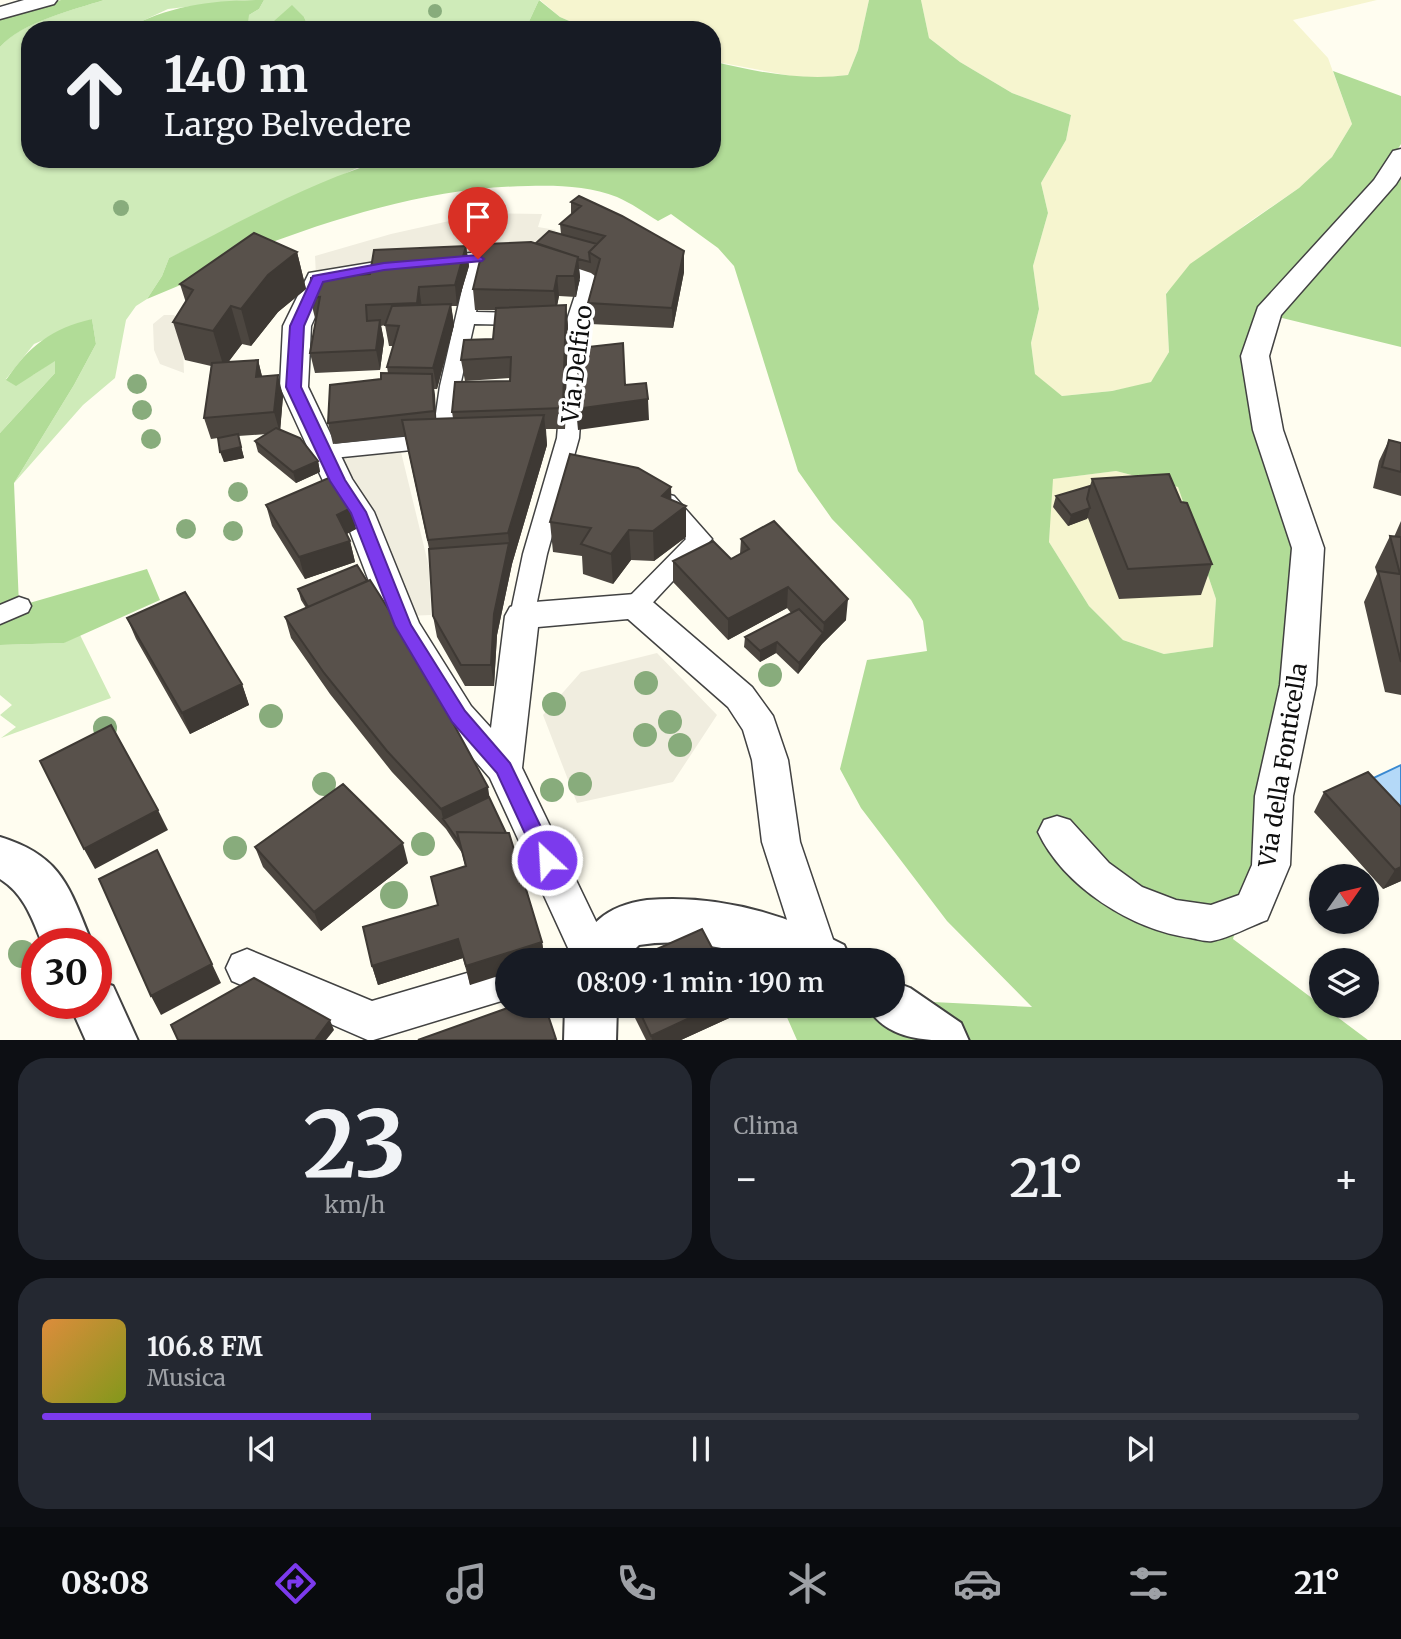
<!DOCTYPE html>
<html lang="it">
<head>
<meta charset="utf-8">
<style>
  body { margin:0; font-family:Merriweather,serif; background:#242831; color:#f1f3f6; height:100vh; display:flex; flex-direction:column; font-size:26px; white-space:nowrap }
  * { box-sizing:border-box; margin:0 }
  p { font-size:23px; color:#9ea1a6 }
  .icon { flex:none; width:38px; height:38px; fill:none; stroke:currentColor; stroke-width:2; stroke-linecap:round; stroke-linejoin:round }
  .map { position:relative; height:1040px; overflow:hidden }
  .sheet { display:flex; flex-direction:column; gap:18px; padding:18px; background:#0d0f14; flex:1 }
  .sheet>* { flex:none }
  .banner { position:absolute; left:21px; top:21px; width:700px; height:147px; border-radius:28px; box-shadow:0 2px 5px #0004; background:#171b24; color:#f1f3f6; overflow:hidden }
  .needle { width:46px; rotate:56deg }
  .tools { position:absolute; left:1309px; top:864px; display:grid; gap:14px }
  .tools a { display:grid; place-items:center; width:70px; height:70px; border-radius:50%; background:#171b24; box-shadow:0 2px 5px #0004; font-size:35px }
  .speed { position:absolute; left:21px; top:928px; display:flex; gap:14px; font-size:35px; font-weight:700; text-align:center }
  .speed>* { display:grid; place-content:center; width:91px; height:91px; border-radius:50%; background:#171b24; box-shadow:0 2px 5px #0004; line-height:1 }
  .speed .limit { border:10px solid #d22; background:#fff; color:#111 }
  .pin { position:absolute; display:grid; place-items:center; width:60px; height:60px; color:#fff; margin:-72px -30px; border-radius:50% 50% 50% 0; rotate:-45deg; box-shadow:0 0 7px #0007 }
  .pin .icon { rotate:45deg }
  .me { position:absolute; width:77px; margin:-38px; rotate:335deg; stroke-linejoin:round; filter:drop-shadow(0 0 5px #0008) }
  .turn { display:flex; align-items:center; gap:24px; height:147px; padding:0 28px; font-size:32px }
  .turn .icon { width:91px; height:91px; stroke-width:2.5 }
  .turn b { display:block; font-size:49px; line-height:60px }
  .big { font-size:52px; font-weight:600; line-height:1.1 }
  .sheet .card { flex:1; display:flex; flex-direction:column; justify-content:center; gap:10px; min-width:0; padding:0 24px; border-radius:28px; background:#242831 }
  .sheet .dial { align-items:center; gap:0 }
  .dial b { font-size:91px; line-height:1 }
  .song { display:flex; align-items:center; gap:21px }
  .cover { width:84px; height:84px; border-radius:10px; background:linear-gradient(135deg,hsl(30 70% 55%),hsl(70 70% 35%)) }
  .played { height:7px; border-radius:4px; background:linear-gradient(90deg,#7c3aed 25%,#363941 25%) }
  .keys { display:flex; justify-content:space-around; direction:ltr }
  .heat { display:flex; justify-content:space-between; align-items:center; font-size:38px; direction:ltr }
  .sheet .tiles { flex:1; display:grid; gap:18px; grid-template-columns:1fr 1fr }
  .card:last-child { grid-column:span 2 }
  .trip { position:absolute; left:495px; top:948px; width:410px; height:70px; border-radius:35px; background:#171b24; box-shadow:0 2px 5px #0004; font-weight:600; line-height:70px; text-align:center }
  .dock { display:flex; height:112px; justify-content:space-around; align-items:center; background:#090b0e; color:#9ea1a6 }
  .dock .icon { width:49px; height:49px }
  .dock .selected { color:#7c3aed }
  .dock b { font-size:32px; color:#f1f3f6 }
  .map>svg:first-child { display:block }
</style>
</head>
<body>
<div class="map">
<svg width="1401" height="1041" viewBox="0 0 1401 1041">
  <rect width="100%" height="100%" fill="#fffdf0"/>
  <path fill="#f6f5cf" d="M540,0H869L858,50L848,75L823,78L791,76L712,61V30H590L560,17Z
    M921,0H1377L1293,20L1328,58L1352,124L1332,157L1299,188L1246,224L1166,293L1169,352L1151,383L1112,391L1062,396L1035,375L1031,343L1039,309L1033,266L1048,213L1041,183L1066,140L1071,115L1012,93L960,62L929,38Z
    M1116,471L1178,487L1216,599L1214,647L1164,654L1123,640L1089,606L1049,542L1052,479Z"/>
  <path fill="#cfebb9" d="M104,0H245L168,9L123,30H30V159H388L357,168L169,258L162,276L147,299L136,306L126,320L115,378L83,405L14,483L74,385L96,344L92,319L34,344L6,379L33,375L55,360V373L0,433V47C21,22 73,10 104,0Z
    M264,0H539L525,30H310L304,17L274,21L270,30H248L249,15L259,9Z
    M80,635L111,698L1,738L16,727L0,715L12,705L0,695V645L63,643Z"/>
  <path fill="#b1dc97" fill-rule="evenodd" d="M61,0H104C73,10 22,22 0,47V18Z
    M264,0L259,9L249,15L248,30H123C171,5 212,0 264,0Z
    M539,0L560,17L590,30H525Z
    M869,0H921L929,38L960,62L1012,93L1071,115L1066,140L1041,183L1048,213L1033,266L1039,309L1031,343L1035,374L1062,396L1112,391L1151,382L1169,352L1166,294L1190,264L1299,188L1332,157L1352,124L1333,71L1401,96V144L1375,186L1247,353L1300,547L1263,860L1243,904L1233,939L1368,1040H797L782,1006H892L893,1000L1032,1007L947,921L861,808L840,769L867,660L927,651L923,621L911,600L832,519L798,471L734,266L718,248L671,214L658,221C645,213 631,203 617,197C590,186 556,185 528,186C414,188 309,227 205,268L202,276L147,299L162,276L169,258C240,222 311,181 388,159H712V61C756,72 802,81 848,75L858,50ZM1116,471L1178,487L1216,599L1213,647L1164,654L1123,640L1089,606L1049,542L1053,479Z
    M292,5L304,17L310,30H270L274,21Z
    M1401,165V347L1274,316Z
    M92,319L96,344L74,385L14,483L19,606L147,569L160,600L64,643L0,645V433L55,373V361L16,386L6,380C30,345 51,329 92,319Z"/>
  <path fill="#f0eddf" d="M485,213L542,214L538,227L556,230L529,258L316,276L315,256L391,234Z
    M164,315H174L182,321L184,373L160,364L154,350L153,324Z
    M401,452L429,567L431,615L405,616L335,459Z
    M657,653L717,715L673,782L577,803L543,715L581,672Z"/>
  <path fill="#b4d9f8" stroke="#3989d1" stroke-width="2" d="M1401,765V816L1367,781Z"/>
  <g fill="none" stroke-linecap="round" stroke-linejoin="round">
    <g stroke="#424242" stroke-width="3">
      <path id="pedestrian" d="M478,253L487,259L476,312L525,313L532,315L535,319L532,323L525,325L474,324L460,386L454,441L451,446L323,459L315,457L312,452L315,447L323,445L433,434L440,386L469,259Z
        M550,259L597,273L599,277L587,320L579,438L547,554L534,616L531,622L522,625L513,622L510,616L523,554L557,438L567,320L580,280L543,269L541,265L543,261Z
        M666,494L674,496L712,539L644,612L635,615L626,612L623,606L626,600L686,539L655,502L658,496Z
        M19,597L28,600L31,606L28,612L0,624V605Z"/>
    </g>
    <g stroke="#424242" stroke-width="3">
      <path id="minor" d="M24,0H57L54,4L0,19V7Z
        M1401,149V176L1396,184L1281,315L1269,356L1283,430L1324,548L1316,685L1293,796L1290,865L1267,920C1250,926 1230,938 1212,941C1206,942 1197,939 1191,938C1132,930 1064,887 1038,832L1044,820L1057,816L1070,820L1109,863L1142,887L1176,900L1211,905L1239,895L1252,865L1255,796L1280,685L1292,548L1253,430L1241,356L1258,307L1374,180L1393,151Z
        M496,251L531,254L535,259L531,264L522,267L420,272L329,285L311,326L308,387L352,479L374,512L419,623L471,706L491,728L505,616L510,607L522,603L635,594L647,597L752,687L773,716L788,760L800,842L839,957L838,961H800L799,957L762,842L752,760L743,730L728,707L628,619L538,627L522,768L615,961H574L490,778L445,726L386,626L343,513L323,481L280,387L283,326L309,273L394,259Z
        M247,949L372,1001L508,961V999L370,1041L232,981L226,968L232,955Z"/>
    </g>
    <g stroke="#424242" stroke-width="4">
      <path id="tertiary" d="M0,837C62,856 69,887 92,943H42C32,918 24,894 0,879Z
        M647,900C716,894 783,913 844,945L851,961C829,961 795,965 774,960C730,949 685,937 639,945L623,961H571C588,924 605,906 647,900Z
        M96,980L113,986L138,1041H86L69,1003H96Z
        M892,981L910,988L961,1023L969,1041C927,1041 887,1041 867,1006H892Z
        M565,1006H617L616,1041H564Z"/>
    </g>
    <use href="#pedestrian" fill="#fff" fill-rule="evenodd"/>
    <use href="#minor" fill="#fff" fill-rule="evenodd"/>
    <use href="#tertiary" fill="#fff" fill-rule="evenodd"/>
  </g>
  <g fill="#88ac7c">
    <circle cx="435" cy="11" r="7"/>
    <circle cx="121" cy="208" r="8"/>
    <circle cx="137" cy="384" r="10"/>
    <circle cx="142" cy="410" r="10"/>
    <circle cx="151" cy="439" r="10"/>
    <circle cx="238" cy="492" r="10"/>
    <circle cx="186" cy="529" r="10"/>
    <circle cx="233" cy="531" r="10"/>
    <circle cx="770" cy="675" r="12"/>
    <circle cx="646" cy="683" r="12"/>
    <circle cx="554" cy="704" r="12"/>
    <circle cx="271" cy="716" r="12"/>
    <circle cx="670" cy="722" r="12"/>
    <circle cx="105" cy="728" r="12"/>
    <circle cx="645" cy="735" r="12"/>
    <circle cx="680" cy="745" r="12"/>
    <circle cx="324" cy="784" r="12"/>
    <circle cx="580" cy="784" r="12"/>
    <circle cx="552" cy="790" r="12"/>
    <circle cx="423" cy="844" r="12"/>
    <circle cx="235" cy="848" r="12"/>
    <circle cx="394" cy="895" r="14"/>
    <circle cx="22" cy="954" r="14"/>
  </g>
  <path fill="#4c4640" d="M579,196L684,251V272L673,328L590,324L588,303L595,276L591,273L579,269L580,277L576,297L559,296L557,305H566L568,326L565,429H546L547,445L512,564L497,635L494,686H465L437,637L433,616L430,553L405,436L333,444L328,423L388,373L387,367L393,346H389L385,325L381,326L384,341L380,370L315,373L310,353L316,318H315L310,298L370,274L466,246L469,266L457,306H451L454,325L437,389H434L436,419L453,418L452,412L510,381V378L465,381L461,360L493,339L496,310H475L473,289L536,243L561,234L560,224L571,214V202Z
    M297,252L306,289L278,312L251,346L242,344L228,362L258,360L262,376L283,396L280,430L318,461L320,472L296,483L258,452L255,441L267,434L238,436L244,458L224,462L218,438L211,439L204,418L211,366L185,360L173,322L186,303L180,284Z
    M1389,440L1401,443V496L1373,488L1379,461Z
    M1092,479L1181,502L1212,564L1201,595L1119,599L1088,518L1068,526L1053,507L1056,496L1090,486Z
    M671,500L686,537L654,561L631,560L613,584L583,574L582,556L553,552L550,522Z
    M266,505L351,508L356,529L347,534L350,541L355,562L305,579L272,526Z
    M1401,521V695L1385,692L1364,602L1377,574L1375,567L1390,536L1394,537Z
    M741,539L846,620L822,644L798,674L776,653L760,662L744,647L745,637L791,613L787,608L728,640L673,582V561L731,559L740,554Z
    M298,589L489,797L542,942L545,961H508L470,985L463,958L378,985L372,966L438,905L465,866L462,853L446,829L392,772L330,694L291,638L285,617L306,608L301,600Z
    M127,618L242,684L249,705L190,734L136,639Z
    M1324,792L1401,807V881L1383,889L1314,812Z
    M255,847L408,863L321,931L263,867Z
    M629,1006H738V1014L681,1040H646Z"/>
  <path fill="#3e3934" d="M466,246L469,266L457,306L455,285Z
    M684,251V272L673,328L672,308Z
    M297,252L306,289L278,312L251,346L241,309L268,275Z
    M578,257L580,277L576,297L574,276Z
    M557,276L559,296L556,312L554,291Z
    M419,287L422,308L421,324L417,303Z
    M451,304L454,325L437,389L433,368Z
    M566,305L568,326L565,429L563,408Z
    M231,306L242,344L224,368L213,331Z
    M380,320L384,341L380,370L376,350Z
    M258,360L263,381L256,377Z
    M432,374L435,395L437,432L434,411Z
    M278,375L283,396L280,433L274,412Z
    M648,399L649,420L578,430L576,409Z
    M544,415L547,445L512,564L497,635L494,686L491,665L494,614L509,543L508,533Z
    M238,434L244,458L224,462L220,452Z
    M318,461L320,472L296,483L293,472Z
    M671,487L672,517L686,506V537L654,561L653,531L662,496Z
    M351,508L356,529L342,536L337,515Z
    M1090,508L1087,519L1068,526L1071,515Z
    M629,530L631,560L613,584L611,554Z
    M350,541L355,562L305,579L299,557Z
    M788,587L787,608L728,640V619Z
    M848,599L846,620L822,644L824,623Z
    M823,633L822,644L798,674L799,663Z
    M777,642L776,653L760,662V651Z
    M242,684L249,705L190,734L182,713Z
    M488,787L491,808L443,819L441,809Z
    M158,810L168,830L95,869L84,849Z
    M403,843L408,863L321,931L314,912Z
    M1401,867V881L1383,889L1395,870Z
    M458,939L463,958L378,985L372,966Z
    M542,942L545,961H508V973L470,985L466,966Z
    M212,964L221,983L161,1015L151,996Z
    M715,1006H738V1014L681,1040H652L651,1036Z
    M330,1020L334,1030L326,1040H315Z"/>
  <path fill="#58514b" stroke="#3e3934" stroke-width="2" d="M579,196L622,216L684,251L672,308L588,303L600,259L589,252L605,236L560,224L581,206L571,202Z
    M549,231L597,244L589,252L590,262L578,259V257L536,243Z
    M254,233L297,252L268,275L241,309L231,306L213,331L173,322L193,290L180,284Z
    M531,242L578,257L574,276H557L554,291L473,289L484,244Z
    M466,246L455,285L419,287L417,303L366,305L367,321L380,320L376,350L310,353L320,297L310,298L311,278L370,274L374,250Z
    M451,304L433,368L387,367L399,326L385,325L392,306Z
    M566,305L563,408L452,412L455,382L510,381L511,357L461,360L464,340L493,339L496,308Z
    M623,343L625,385L646,383L648,399L576,409L580,348Z
    M258,360L256,377L278,375L274,412L204,418L212,363Z
    M381,373L432,374L434,411L328,423L330,385L381,379Z
    M544,415L508,533L428,540L402,420Z
    M276,428L300,438L318,461L293,472L255,441Z
    M238,434L241,447L220,452L218,438Z
    M1389,440L1401,443V472L1382,467Z
    M570,454L638,468L671,487L662,496L686,506L653,531L629,530L611,554L581,544L591,528L550,522Z
    M1169,474L1181,502L1187,503L1212,564L1128,569L1092,479Z
    M331,477L351,508L337,515L350,541L299,557L266,505Z
    M1090,486L1087,499L1090,508L1071,515L1056,496Z
    M774,521L848,599L824,623L788,587L728,619L673,561L713,541L731,559L749,549L741,539Z
    M1390,536L1401,537V662L1378,571L1400,574Z
    M509,543L494,614L491,665H461L433,616L429,549Z
    M357,565L367,581L308,607L298,589Z
    M370,580L405,635L488,787L441,809L387,751L324,673L285,617Z
    M185,592L242,684L182,713L127,618Z
    M799,609L823,633L799,663L777,642L760,651L745,637Z
    M111,725L158,810L84,849L40,761Z
    M1368,772L1401,807V867L1395,870L1324,792Z
    M343,784L403,843L314,912L255,847Z
    M489,797L506,833L457,832L459,842L443,819Z
    M457,832L509,833L542,942L466,966L458,939L372,966L363,927L438,905L431,877L466,866Z
    M157,850L212,964L151,996L99,879Z
    M702,929L719,961H630Z
    M254,978L330,1020L315,1040H178L171,1025Z
    M513,1006H545L556,1039L553,1040H418Z
    M637,1006H715L651,1036Z"/>
  <path fill="#7c3aed" stroke="#51269a" stroke-width="2" d="M478,255L484,259L482,261L384,270L323,282L304,326L301,387L345,480L366,512L411,625L465,711L510,763L557,860L554,866L547,869L540,866L497,773L452,722L395,626L351,513L330,481L286,387L290,326L313,276L384,263Z"/>
  <g text-anchor="middle" stroke-width="7" stroke-linejoin="round" paint-order="stroke">
    <g font-size="23" fill="#0f0f0f" stroke="#fff">
      <text transform="translate(577 364) rotate(-83)" y="8">Via Delfico</text>
      <text transform="translate(1283 765) rotate(-81)" y="8">Via della Fonticella</text>
    </g>
  </g>
</svg>
<div class="tools">
<a><svg class="needle" viewBox="-14 -14 28 28"><path d="M0-13l5 13h-10z" fill="#e53935"/><path d="M0 13l5-13h-10z" fill="#9ea1a6"/></svg></a>
<a><svg class="icon" aria-label="layers" viewBox="0 0 24 24"><path d="M12 4l9 5-9 5-9-5zM3 14l9 5 9-5"/></svg></a>
</div>
<div class="speed"><div class="limit">30</div></div>
<div class="pin" style="left:478px;top:259px;background:#d93025"><svg class="icon" aria-label="arrive" viewBox="0 0 24 24"><path d="M6 21V4h12l-3 4 3 4H6"/></svg></div>
<svg class="me" style="left:547px;top:860px" viewBox="-20 -20 40 40"><circle r="17" fill="#7c3aed" stroke="#fff" stroke-width="3"/><path d="M0-11L8 9 0 5-8 9z" fill="#fff"/></svg>
<div class="trip">08:09 · 1 min · 190 m</div>
<div class="banner">
<div class="turn"><svg class="icon" aria-label="ahead" viewBox="0 0 24 24"><path d="M12 20V5M6 11l6-6 6 6"/></svg><div><b>140 m</b>Largo Belvedere</div></div>
</div>
</div>
<section class="sheet">
<div class="tiles">
<div class="card dial"><b>23</b><p>km/h</p></div>
<div class="card"><p>Clima</p>
<div class="heat"><a>−</a><b class="big">21°</b><a>+</a></div>
</div>
<div class="card">
<div class="song"><i class="cover"></i><div><b>106.8 FM</b><p>Musica</p></div></div>
<div class="played"></div>
<div class="keys"><svg class="icon" aria-label="previous" viewBox="0 0 24 24"><path d="M18 5L8 12l10 7zM5 5v14"/></svg><svg class="icon" aria-label="pause" viewBox="0 0 24 24"><path d="M8 5v14M16 5v14"/></svg><svg class="icon" aria-label="next" viewBox="0 0 24 24"><path d="M6 5l10 7-10 7zM19 5v14"/></svg></div>
</div>
</div>
</section>
<nav class="dock">
<b>08:08</b>
<svg class="icon selected" aria-label="directions" viewBox="0 0 24 24"><path d="M12 3l9 9-9 9-9-9zM9 14v-3h6M13 9l2 2-2 2"/></svg>
<svg class="icon" aria-label="music" viewBox="0 0 24 24"><path d="M9 18V5l10-2v13"/><circle cx="6" cy="18" r="3"/><circle cx="16" cy="16" r="3"/></svg>
<svg class="icon" aria-label="phone" viewBox="0 0 24 24"><path d="M5 4h4l2 5-3 2q2 4 5 5l2-3 5 2v4C11 20 4 13 5 4z"/></svg>
<svg class="icon" aria-label="climate" viewBox="0 0 24 24"><path d="M12 3v18M4 7l16 10M4 17L20 7"/></svg>
<svg class="icon" aria-label="car" viewBox="0 0 24 24"><path d="M5 17H2v-5l4-1 3-4h7l3 4 3 1v5h-3M9 17h6M6 11h13"/><circle cx="7" cy="17" r="2"/><circle cx="17" cy="17" r="2"/></svg>
<svg class="icon" aria-label="filters" viewBox="0 0 24 24"><path d="M4 7h16M4 17h16"/><circle cx="9" cy="7" r="2"/><circle cx="15" cy="17" r="2"/></svg>
<b>21°</b>
</nav>
</body>
</html>
